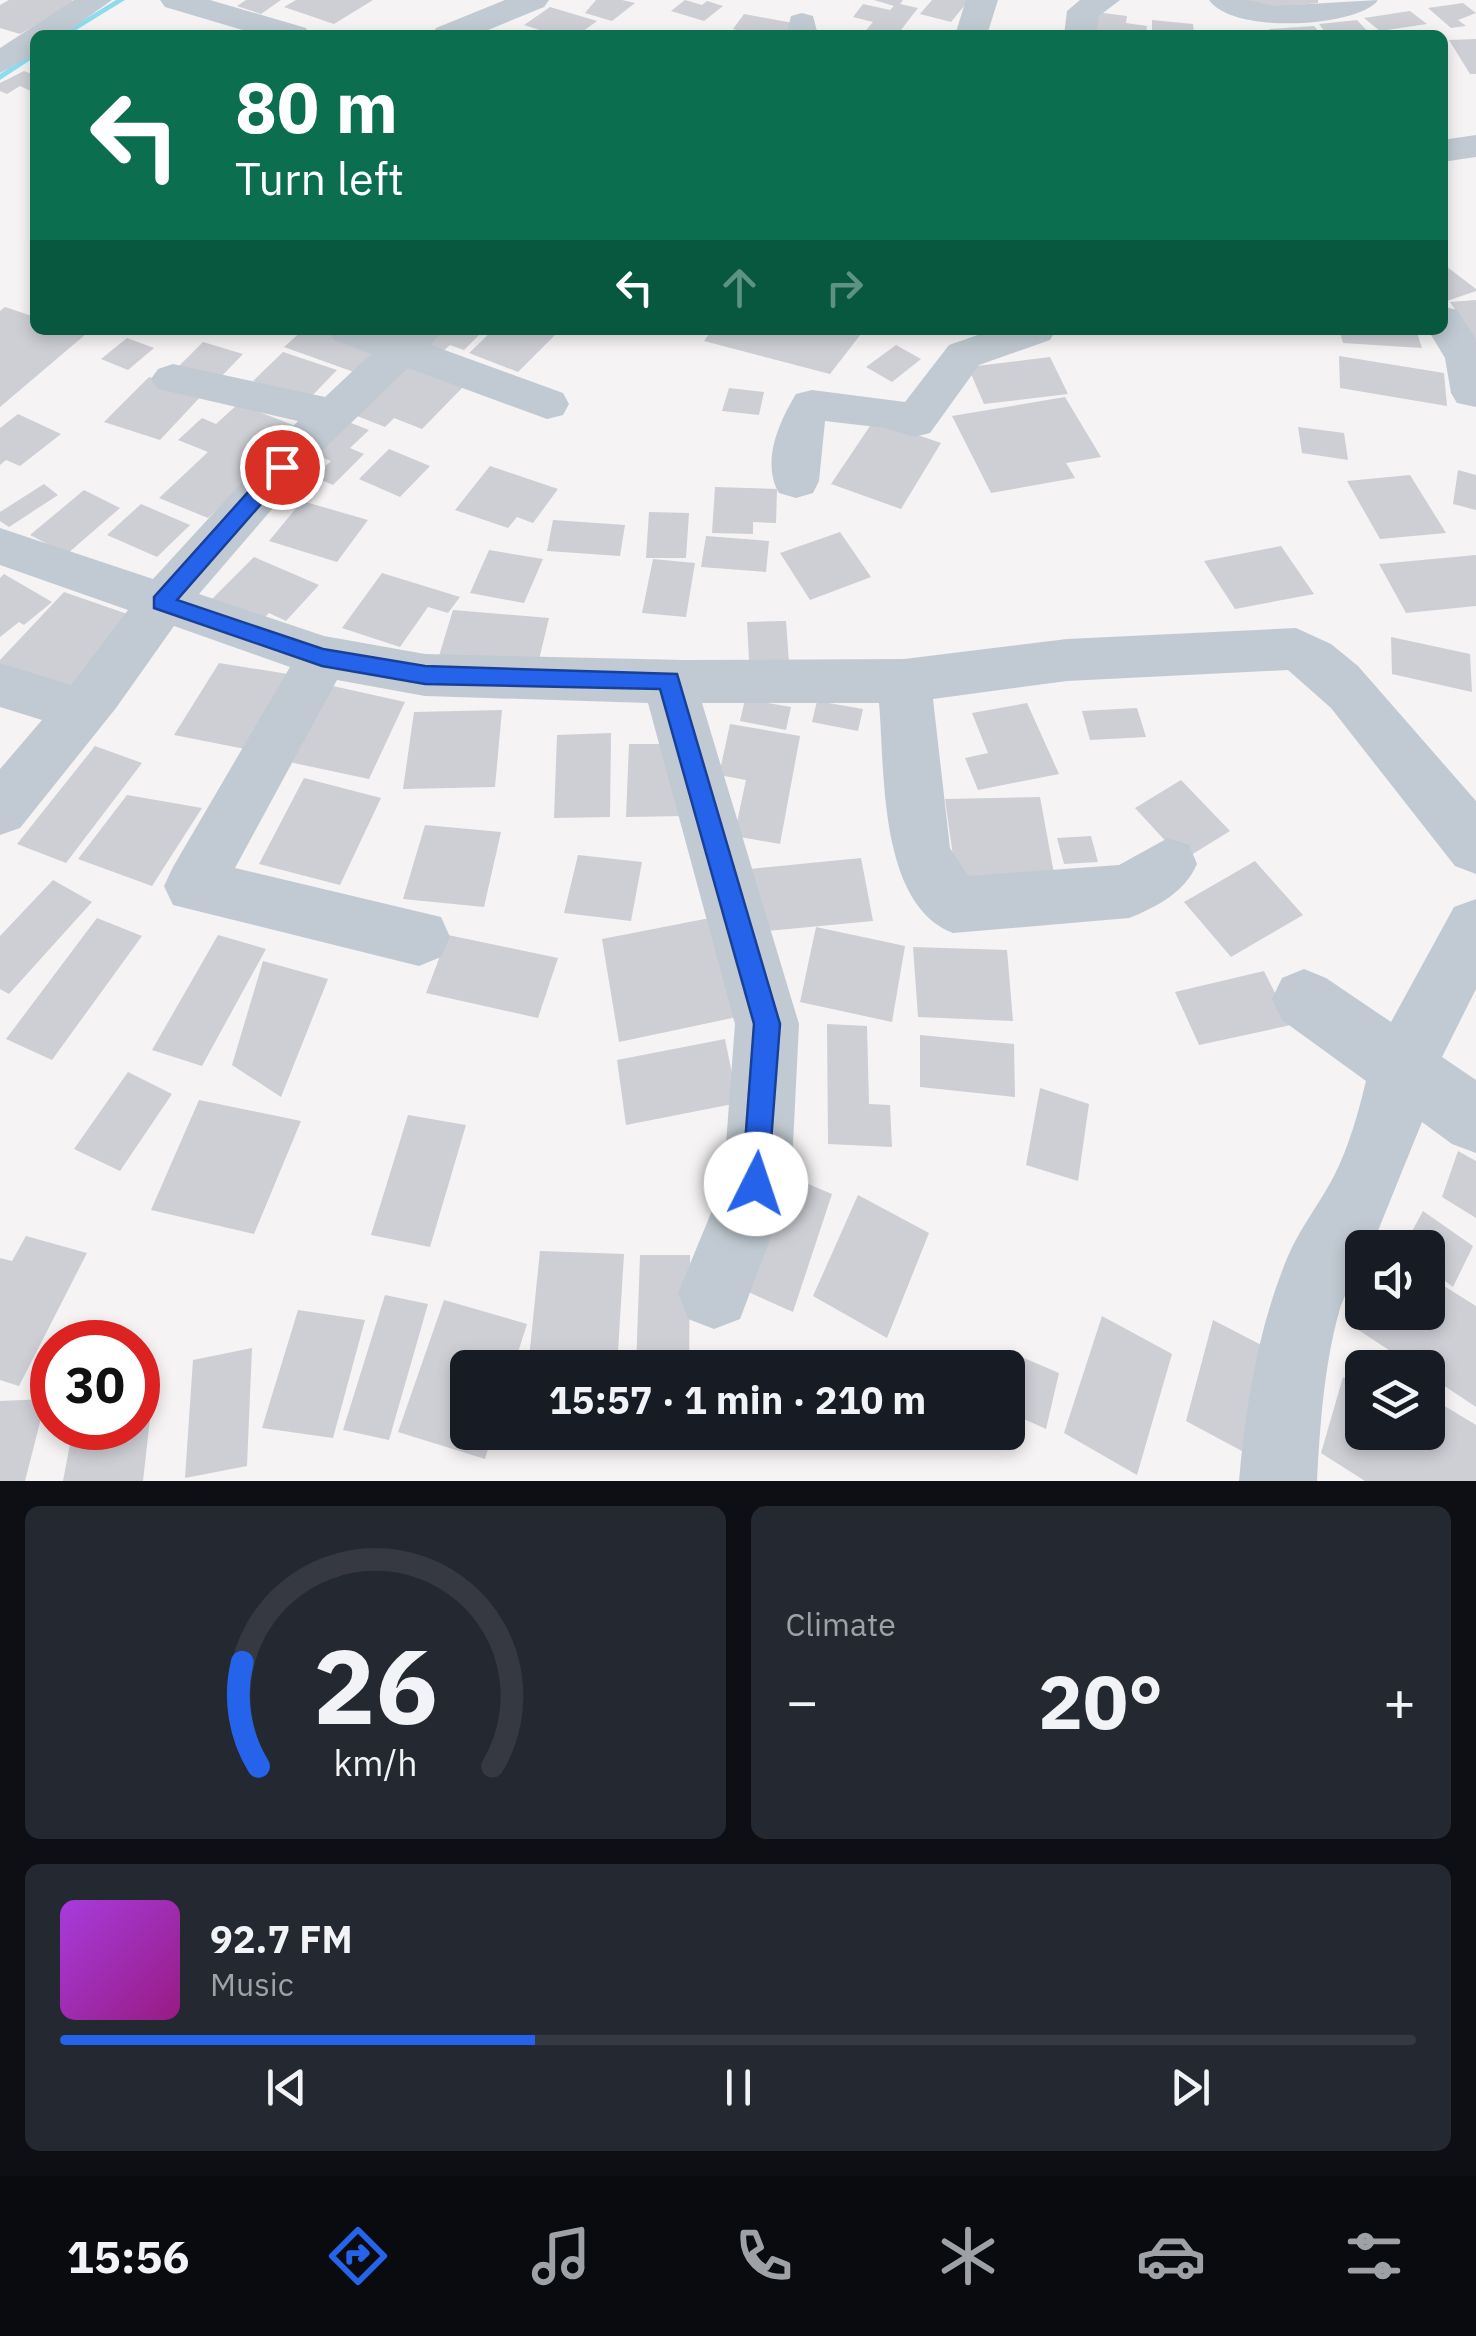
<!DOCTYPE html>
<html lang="en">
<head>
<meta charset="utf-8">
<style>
  body { margin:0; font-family:"IBM Plex Sans",sans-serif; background:#242831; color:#f1f3f6; height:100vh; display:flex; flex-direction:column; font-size:38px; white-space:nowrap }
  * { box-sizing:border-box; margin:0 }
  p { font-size:32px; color:#9ea1a6 }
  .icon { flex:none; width:55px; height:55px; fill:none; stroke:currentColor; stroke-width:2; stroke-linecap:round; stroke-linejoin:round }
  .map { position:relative; height:1481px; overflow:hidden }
  .drawer { display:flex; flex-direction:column; gap:25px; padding:25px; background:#0d0f14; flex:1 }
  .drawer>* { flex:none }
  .top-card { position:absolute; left:30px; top:30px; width:1418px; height:305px; border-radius:15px; box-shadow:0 5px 15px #0003; background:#0b6e4f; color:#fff; overflow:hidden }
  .fabs { position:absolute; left:1345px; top:1230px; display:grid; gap:20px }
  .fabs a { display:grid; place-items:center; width:100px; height:100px; border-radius:15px; background:#171b24; box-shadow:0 5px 15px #0003; font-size:50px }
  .speed { position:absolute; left:30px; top:1320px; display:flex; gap:20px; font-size:50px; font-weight:700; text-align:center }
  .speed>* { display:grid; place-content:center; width:130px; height:130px; border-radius:50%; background:#171b24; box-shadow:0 5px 15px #0003; line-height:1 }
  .speed .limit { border:15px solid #d22; background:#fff; color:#111 }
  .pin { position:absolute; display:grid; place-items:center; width:85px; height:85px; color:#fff; margin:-42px; border:5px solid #fff; border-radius:50%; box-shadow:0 2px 10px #0007 }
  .me { position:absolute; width:110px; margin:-55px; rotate:4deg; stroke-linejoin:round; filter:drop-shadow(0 0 8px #0008) }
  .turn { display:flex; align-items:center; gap:35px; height:210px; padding:0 40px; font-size:45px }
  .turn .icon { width:130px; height:130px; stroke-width:2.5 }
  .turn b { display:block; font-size:70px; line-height:85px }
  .lanes { display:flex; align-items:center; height:95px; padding:0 40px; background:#0003; justify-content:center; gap:50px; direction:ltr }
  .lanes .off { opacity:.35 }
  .big { font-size:75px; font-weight:700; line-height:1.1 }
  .drawer .tile { flex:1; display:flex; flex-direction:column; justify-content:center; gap:15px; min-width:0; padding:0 35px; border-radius:15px; background:#242831 }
  .drawer .dial { align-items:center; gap:0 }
  .dial svg { height:260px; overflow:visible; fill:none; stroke:#363941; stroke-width:7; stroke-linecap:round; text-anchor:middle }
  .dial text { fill:#f1f3f6; stroke:none }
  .song { display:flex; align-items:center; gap:30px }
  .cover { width:120px; height:120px; border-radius:15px; background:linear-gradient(135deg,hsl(280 70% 55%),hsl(310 70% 35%)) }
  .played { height:10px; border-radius:5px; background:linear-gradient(90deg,#2563eb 35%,#363941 35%) }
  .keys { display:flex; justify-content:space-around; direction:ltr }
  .heat { display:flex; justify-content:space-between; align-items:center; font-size:55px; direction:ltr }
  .drawer .tiles { flex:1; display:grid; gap:25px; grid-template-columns:1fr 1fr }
  .tile:last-child { grid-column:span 2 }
  .trip { position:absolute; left:450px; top:1350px; width:575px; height:100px; border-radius:15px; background:#171b24; box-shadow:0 5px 15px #0003; font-weight:700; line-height:100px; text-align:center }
  .dock { display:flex; height:160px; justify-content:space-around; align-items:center; background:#090b0e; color:#9ea1a6 }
  .dock .icon { width:70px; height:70px }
  .dock .selected { color:#2563eb }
  .dock b { font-size:45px; color:#f1f3f6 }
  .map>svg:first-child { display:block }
</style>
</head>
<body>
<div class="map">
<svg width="1476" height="1481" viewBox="0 0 1476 1481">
  <rect width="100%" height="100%" fill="#f5f3f3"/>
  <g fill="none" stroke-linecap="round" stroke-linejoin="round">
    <path fill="#90daee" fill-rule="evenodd" d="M116,0H125L68,35H59Z
      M32,52H35V57L0,80V74Z"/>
  </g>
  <path fill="#cdcfd5" d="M9,0H71L77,2L20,34L0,28V5Z
    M246,0H281L261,14L237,6Z
    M296,0H373L334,24L284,7Z
    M596,0H622L635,3L612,21L585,13Z
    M685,0L702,5L707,1L723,6L704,21L671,11Z
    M874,0H903L900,4L918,8L897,35H862L873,22L853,17L863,4L890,10L894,6Z
    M932,0H969L951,22L920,14Z
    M1249,0H1318V3L1258,9Z
    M1463,3L1476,13L1458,20L1466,26L1451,28L1428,8Z
    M550,7L597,21L578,35H555L524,25Z
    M1410,11L1427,24L1380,31L1364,18Z
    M1096,12L1127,16L1126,23L1147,26L1146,35H1091Z
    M744,14L793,23L785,35H753L733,29Z
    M1152,20L1193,24L1194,35H1152Z
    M1357,20L1371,35H1327L1319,24Z
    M1314,26L1322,35H1272L1269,29Z
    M1476,39V74H1470L1449,40Z
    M24,71L35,75V93L20,86L7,94L0,91V83Z
    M1442,263L1476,289V291L1447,301L1442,297Z
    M1476,300V341L1450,302Z
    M5,307L35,317V330L86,334L0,407V311Z
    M303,330H327L389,351L365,376L284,347Z
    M430,330H484L464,350L450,345L439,355L413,346Z
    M493,330H548L557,333L518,372L469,353Z
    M712,330H864L830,374L704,341Z
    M1339,330H1416L1422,348L1343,343Z
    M127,338L154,348L128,370L101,359Z
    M203,342L243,354L218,380L177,368Z
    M896,345L921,359L892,382L866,367Z
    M283,352L337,370L308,400L253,381Z
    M1339,356L1444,373L1447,406L1340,388Z
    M1050,357L1068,394L984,404L968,367Z
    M406,362L465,385L422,429L394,418L385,427L352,414Z
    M149,377L204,393L160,440L104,422Z
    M729,388L764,392L759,415L722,411Z
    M1065,397L1101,457L1066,463L1075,478L991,493L952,416Z
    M238,404L301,428L208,518L159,498L208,452L178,440L202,418L216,424Z
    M18,414L61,434L20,466L6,460L0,465V428Z
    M341,419L369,430L350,448L364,454L333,485L314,477L331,461L308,452Z
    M874,420L941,443L901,509L831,484Z
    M1298,427L1344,433L1348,460L1302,453Z
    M389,449L430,466L400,497L359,479Z
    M490,466L558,489L533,523L517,517L508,528L455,510Z
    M1458,470L1476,475V510L1453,504Z
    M1410,475L1446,533L1380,539L1347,481Z
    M44,484L58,495L9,527L0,521V512Z
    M715,487L777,489L776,523L753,522V534L712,533Z
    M84,490L120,508L67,554L30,535Z
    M302,501L368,520L337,562L269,541Z
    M141,504L190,525L157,557L107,535Z
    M649,512L689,513L686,558H646Z
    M553,520L625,525L620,556L547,551Z
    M840,532L871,577L810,600L780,553Z
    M706,536L769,541L766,572L701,567Z
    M1281,546L1314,594L1235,609L1204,561Z
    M489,550L543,559L524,603L470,593Z
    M1476,555V606L1406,613L1379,564Z
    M254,557L319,585L286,621L269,613L252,631L203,608Z
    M653,559L695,563L686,617L642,613Z
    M382,573L460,597L448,613L428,607L400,647L342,628Z
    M4,574L52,602L24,625L19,622L0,637V578Z
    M64,592L133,616L68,691L0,665V660Z
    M453,610L549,618L537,668L438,659Z
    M786,621L790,677L750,678L747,622Z
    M1391,637L1470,654L1472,692L1392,674Z
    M219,663L288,674L245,749L174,735Z
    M333,686L405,702L369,779L289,762Z
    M745,699L791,707L786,730L740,721Z
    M817,701L863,709L858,731L812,722Z
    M1027,703L1059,774L978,790L965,758L988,753L972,713Z
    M1137,708L1146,737L1090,740L1082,711Z
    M502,710L495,787L403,789L414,712Z
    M730,724L800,736L780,844L734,836L746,780L719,775Z
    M611,733L610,817L554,818L557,735Z
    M629,744H676L685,816L626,817Z
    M95,746L142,763L66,863L17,844Z
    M304,778L381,798L340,885L259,864Z
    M1181,780L1230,831L1183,860L1135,808Z
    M127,795L202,808L152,886L78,859Z
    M1040,797L1055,879L959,899L945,799Z
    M425,825L501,832L484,907L403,899Z
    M1091,836L1098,862L1064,864L1057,838Z
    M578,855L642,862L631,921L564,913Z
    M861,858L873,921L757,932L749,869Z
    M1255,861L1303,915L1231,957L1184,902Z
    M53,880L92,902L9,994L0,989V936Z
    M715,917L737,1017L619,1042L602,939Z
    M97,918L142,936L52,1060L6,1039Z
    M816,927L905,946L892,1022L800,1002Z
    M218,935L266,949L202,1066L152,1050Z
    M448,935L558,958L538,1018L426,993Z
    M913,947L1007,950L1013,1021L918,1017Z
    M263,961L328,979L281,1097L232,1065Z
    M1264,971L1291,1025L1199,1045L1175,992Z
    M827,1024L867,1026L869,1104L890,1105L892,1147L828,1144Z
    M920,1035L1014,1044L1015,1097L920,1087Z
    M725,1039L738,1103L626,1125L617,1060Z
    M128,1072L172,1094L120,1171L74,1149Z
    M1040,1088L1089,1104L1078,1181L1026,1165Z
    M199,1100L301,1121L254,1234L151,1210Z
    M408,1115L466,1125L430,1247L371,1235Z
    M1458,1151L1476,1161V1218L1442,1197Z
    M770,1168L832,1194L793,1312L728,1283Z
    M858,1195L929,1233L887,1338L813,1296Z
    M1423,1211L1473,1246L1453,1287L1428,1268V1248H1403Z
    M26,1236L87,1253L19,1386L0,1380V1258L12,1261Z
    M540,1251L624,1254L617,1368H528Z
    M640,1255H690L689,1368H636Z
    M1428,1276L1476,1306V1407L1428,1375V1368H1416L1348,1323L1362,1286V1312H1428Z
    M385,1295L428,1304L389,1440L343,1430Z
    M444,1300L527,1324L513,1368H468V1432H493L485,1459L398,1432Z
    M298,1310L365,1320L333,1438L262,1428Z
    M1102,1316L1172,1354L1137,1475L1064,1433Z
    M1213,1320L1279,1354L1255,1458L1186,1421Z
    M252,1348L247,1466L185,1478L193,1360Z
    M1017,1355L1059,1373L1046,1429L1008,1412Z
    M1343,1377L1362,1389V1432H1428V1396L1476,1425V1481H1365L1321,1453Z
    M153,1392L143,1481H63L73,1428H138V1395Z
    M46,1399L25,1481H0V1401Z"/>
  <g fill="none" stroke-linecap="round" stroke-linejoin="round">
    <path fill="#c1cad2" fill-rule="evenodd" d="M74,0H112L63,35H35V54L0,73V48Z
      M160,0H210L306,28L310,35H259L165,7Z
      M505,0H549L544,7L476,35H432L436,28Z
      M966,0H998L987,35H955Z
      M1080,0H1120L1099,16L1096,35H1064L1067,11Z
      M1209,0H1248L1274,6L1378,0C1359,27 1233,35 1209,0Z
      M802,13L813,16L818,35H786L791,16Z
      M1476,135V157L1442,162V140Z
      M1442,306L1457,310L1476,339V407L1457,403L1451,393L1445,358L1428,330H1442Z
      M328,330H443L431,345L563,393L569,404L563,415L547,419L408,368L322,451L199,594L324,636L425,654L685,660L904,659L1067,639L1296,628L1331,644L1358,666L1476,801V874L1455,866L1331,708L1288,670L1067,681L933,699L950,848L968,876L1119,865L1168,838L1189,845L1197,864C1185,892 1157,907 1129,918L953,933C878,904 885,770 879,703H702L799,1024L791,1184L740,1319L714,1329L688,1319L678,1293L723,1184L735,1024L648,703L425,696L337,680L235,868L441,917L450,937L441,957L419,966L173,905L164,886L173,867L290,667L174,626L116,708L20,828L0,835V769L42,720L0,707V663L71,685L128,610L0,565V528L153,579L298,421L158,389L151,379L158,369L173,364L325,397L371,354L334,340Z
      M992,330H1056L1050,340L979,365L930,433L914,437L885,428L825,421L819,481L813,493L796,498L779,493C761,462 779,422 796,394L812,390L905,402L949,345Z
      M1476,899V989L1442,1057L1476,1080V1153L1452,1144L1422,1122L1371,1248H1362C1362,1272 1345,1289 1339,1312C1324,1366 1320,1426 1317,1481H1239C1246,1404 1258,1328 1288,1256C1300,1228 1320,1203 1334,1176C1349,1146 1358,1114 1366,1081L1282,1020L1272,999L1282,978L1304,969L1326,978L1391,1022L1454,907Z"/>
  </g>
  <path fill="#2563eb" stroke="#184099" stroke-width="2.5" d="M282,460L292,467L289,472L177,600L323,649L425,666L677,674L780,1024L767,1194L756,1199L746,1194L742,1184L754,1024L660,689L425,684L322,666L154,608V597L275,462Z"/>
</svg>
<div class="fabs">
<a><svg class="icon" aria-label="sound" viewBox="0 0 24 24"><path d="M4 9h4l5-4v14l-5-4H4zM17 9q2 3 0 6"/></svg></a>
<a><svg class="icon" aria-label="layers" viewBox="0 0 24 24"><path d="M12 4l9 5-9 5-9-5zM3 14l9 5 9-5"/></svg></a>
</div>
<div class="speed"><div class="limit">30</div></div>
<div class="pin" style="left:282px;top:467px;background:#d93025"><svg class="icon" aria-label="arrive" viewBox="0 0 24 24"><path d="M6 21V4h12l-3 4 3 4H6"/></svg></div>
<svg class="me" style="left:756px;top:1184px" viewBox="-20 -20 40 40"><circle r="19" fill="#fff"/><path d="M0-13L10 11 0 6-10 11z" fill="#2563eb"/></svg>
<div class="trip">15:57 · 1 min · 210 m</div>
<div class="top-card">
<div class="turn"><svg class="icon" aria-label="left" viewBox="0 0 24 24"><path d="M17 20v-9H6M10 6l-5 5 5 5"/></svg><div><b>80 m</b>Turn left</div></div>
<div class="lanes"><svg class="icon" aria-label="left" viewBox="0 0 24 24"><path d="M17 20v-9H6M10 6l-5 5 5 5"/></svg><svg class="icon off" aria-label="ahead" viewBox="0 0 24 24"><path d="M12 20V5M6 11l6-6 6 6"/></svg><svg class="icon off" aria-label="right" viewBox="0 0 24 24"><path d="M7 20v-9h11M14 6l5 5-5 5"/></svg></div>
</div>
</div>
<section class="drawer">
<div class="tiles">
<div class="tile dial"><svg viewBox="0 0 100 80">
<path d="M14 69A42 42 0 1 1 86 69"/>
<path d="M14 69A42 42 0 0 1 9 37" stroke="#2563eb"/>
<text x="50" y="56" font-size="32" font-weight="700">26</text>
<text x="50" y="72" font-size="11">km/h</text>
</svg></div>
<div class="tile"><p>Climate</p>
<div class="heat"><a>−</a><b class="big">20°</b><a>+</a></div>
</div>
<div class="tile">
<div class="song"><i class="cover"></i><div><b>92.7 FM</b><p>Music</p></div></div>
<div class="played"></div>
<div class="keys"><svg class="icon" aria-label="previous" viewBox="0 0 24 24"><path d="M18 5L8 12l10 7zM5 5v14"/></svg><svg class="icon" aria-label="pause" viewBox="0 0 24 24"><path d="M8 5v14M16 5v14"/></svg><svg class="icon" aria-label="next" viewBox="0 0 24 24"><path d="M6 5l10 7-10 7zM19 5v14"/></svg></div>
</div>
</div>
</section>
<nav class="dock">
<b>15:56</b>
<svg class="icon selected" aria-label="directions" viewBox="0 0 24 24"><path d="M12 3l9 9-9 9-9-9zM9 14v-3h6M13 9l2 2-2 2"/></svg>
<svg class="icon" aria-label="music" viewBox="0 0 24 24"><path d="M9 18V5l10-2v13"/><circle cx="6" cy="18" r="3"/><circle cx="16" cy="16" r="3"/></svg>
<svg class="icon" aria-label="phone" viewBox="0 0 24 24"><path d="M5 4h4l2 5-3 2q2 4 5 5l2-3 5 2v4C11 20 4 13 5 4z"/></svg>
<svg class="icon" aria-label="climate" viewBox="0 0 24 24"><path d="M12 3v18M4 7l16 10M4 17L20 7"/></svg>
<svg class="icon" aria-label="car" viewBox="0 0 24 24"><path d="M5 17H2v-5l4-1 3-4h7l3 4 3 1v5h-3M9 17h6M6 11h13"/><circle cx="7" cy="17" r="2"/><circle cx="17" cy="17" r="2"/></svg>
<svg class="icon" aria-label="filters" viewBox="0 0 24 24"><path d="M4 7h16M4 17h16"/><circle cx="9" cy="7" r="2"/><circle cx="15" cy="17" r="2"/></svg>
</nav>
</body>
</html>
